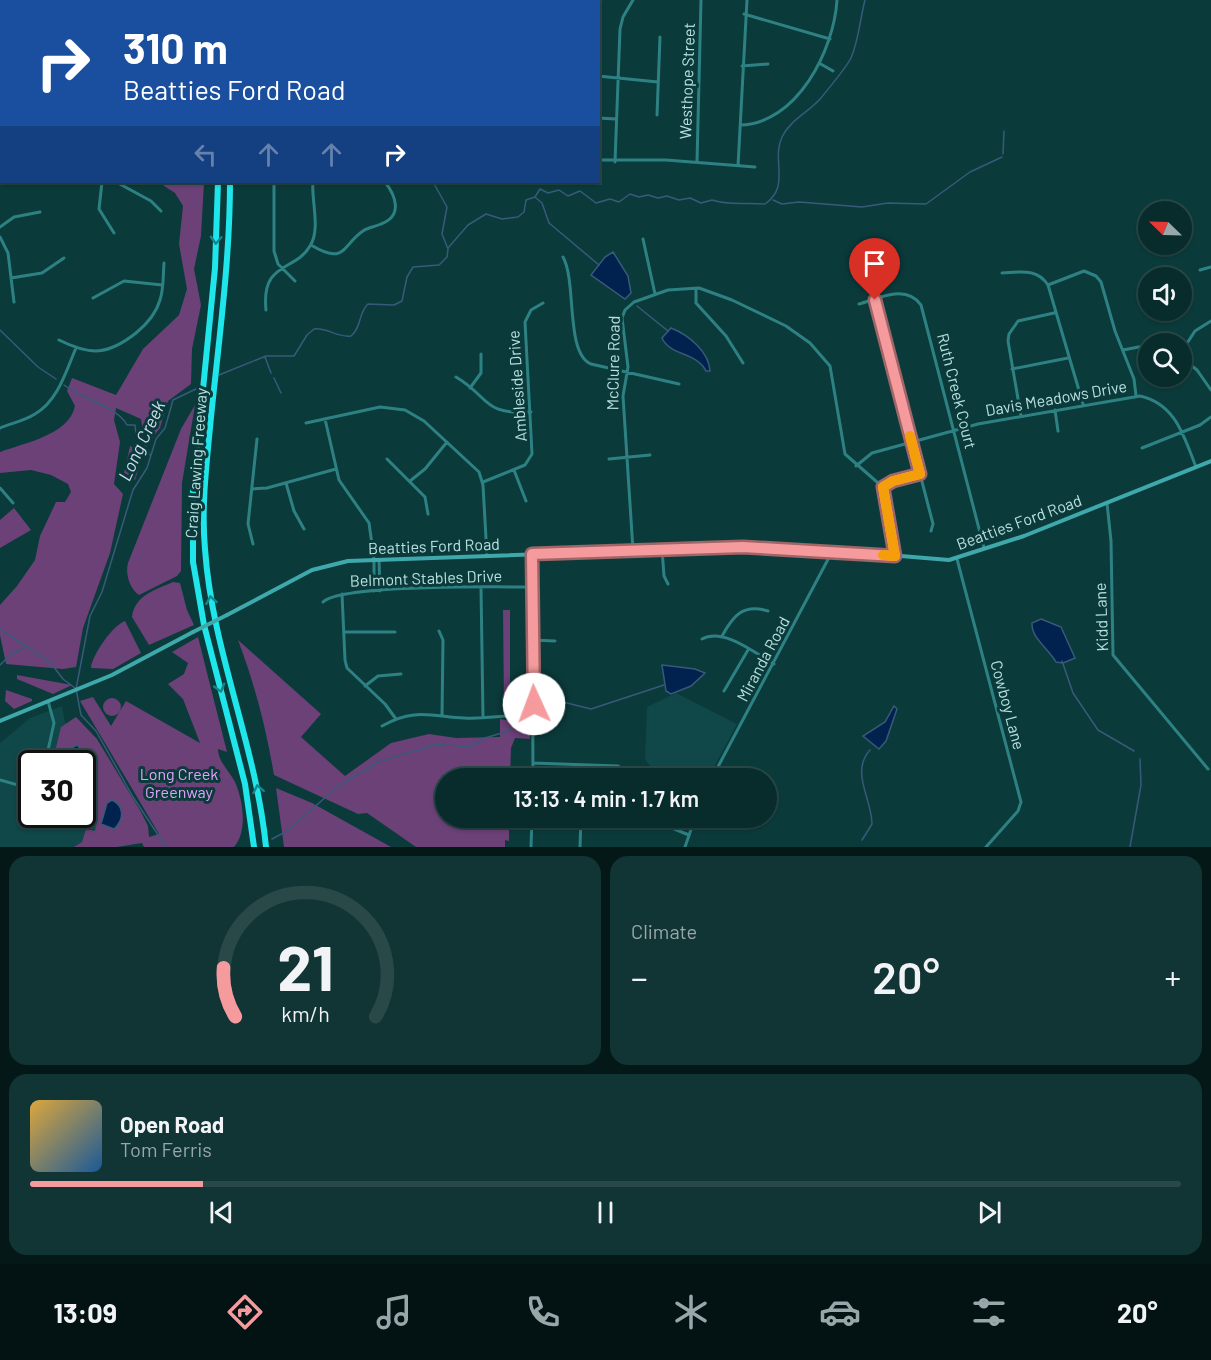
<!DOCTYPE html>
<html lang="en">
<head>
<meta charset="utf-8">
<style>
  body { margin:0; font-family:Barlow,sans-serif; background:#113434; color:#f1f3f6; height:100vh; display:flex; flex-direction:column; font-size:22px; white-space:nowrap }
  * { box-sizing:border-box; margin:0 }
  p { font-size:20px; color:#98a7a9 }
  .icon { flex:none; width:33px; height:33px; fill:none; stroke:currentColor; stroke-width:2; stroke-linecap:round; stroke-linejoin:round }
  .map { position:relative; height:847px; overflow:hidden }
  .sheet { display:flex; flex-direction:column; gap:9px; padding:9px; background:#041818; flex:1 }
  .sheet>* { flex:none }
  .top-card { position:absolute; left:0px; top:0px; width:600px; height:183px; box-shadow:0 2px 4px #0004,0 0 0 2px #294848; background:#1a4fa0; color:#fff; overflow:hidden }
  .needle { width:39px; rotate:293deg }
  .buttons { position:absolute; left:1138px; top:201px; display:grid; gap:12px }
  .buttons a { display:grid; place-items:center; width:54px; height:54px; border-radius:50%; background:#082c2c; box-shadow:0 2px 4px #0004,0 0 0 2px #294848; font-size:30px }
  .speed { position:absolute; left:18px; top:750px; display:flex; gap:12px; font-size:30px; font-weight:700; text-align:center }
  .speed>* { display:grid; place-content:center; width:78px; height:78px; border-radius:50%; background:#082c2c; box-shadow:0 2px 4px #0004,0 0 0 2px #294848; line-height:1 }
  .speed .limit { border:3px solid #111; border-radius:9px; background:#fff; color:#111 }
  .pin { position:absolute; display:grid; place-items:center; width:51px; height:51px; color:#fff; margin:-62px -26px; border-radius:50% 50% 50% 0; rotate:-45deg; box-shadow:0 0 6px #0007 }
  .pin .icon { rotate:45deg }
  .me { position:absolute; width:66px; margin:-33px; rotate:358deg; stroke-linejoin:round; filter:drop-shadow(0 0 4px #0008) }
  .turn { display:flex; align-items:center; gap:21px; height:126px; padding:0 24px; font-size:27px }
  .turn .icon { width:78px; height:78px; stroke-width:2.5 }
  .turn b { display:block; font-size:42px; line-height:51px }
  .lanes { display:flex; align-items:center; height:57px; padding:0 24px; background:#0003; justify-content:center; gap:30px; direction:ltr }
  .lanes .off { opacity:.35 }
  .big { font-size:45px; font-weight:600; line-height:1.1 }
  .sheet .widget { flex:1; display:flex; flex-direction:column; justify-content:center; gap:9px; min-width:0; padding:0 21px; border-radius:18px; background:#113434 }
  .sheet .dial { align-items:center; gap:0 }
  .dial svg { height:156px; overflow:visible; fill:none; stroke:#294848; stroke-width:7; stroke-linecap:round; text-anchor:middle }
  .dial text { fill:#f1f3f6; stroke:none }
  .song { display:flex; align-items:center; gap:18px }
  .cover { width:72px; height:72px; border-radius:9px; background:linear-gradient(135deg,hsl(40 70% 55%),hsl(210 70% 35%)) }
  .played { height:6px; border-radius:3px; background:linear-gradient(90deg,#f59b9e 15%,#294848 15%) }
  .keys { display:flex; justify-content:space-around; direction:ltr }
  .heat { display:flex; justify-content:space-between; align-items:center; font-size:33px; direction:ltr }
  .sheet .tiles { flex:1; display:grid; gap:9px; grid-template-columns:1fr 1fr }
  .widget:last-child { grid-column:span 2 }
  .trip { position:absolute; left:435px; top:768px; width:342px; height:60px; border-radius:30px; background:#082c2c; box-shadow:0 2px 4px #0004,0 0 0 2px #294848; font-weight:600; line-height:60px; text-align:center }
  .tab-bar { display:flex; height:96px; justify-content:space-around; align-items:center; background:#031212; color:#98a7a9 }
  .tab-bar .icon { width:42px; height:42px }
  .tab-bar .on { color:#f59b9e }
  .tab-bar b { font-size:27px; color:#f1f3f6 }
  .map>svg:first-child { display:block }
</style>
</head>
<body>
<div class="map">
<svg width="1211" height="847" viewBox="0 0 1211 847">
  <rect width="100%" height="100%" fill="#0b3a3b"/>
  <path fill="#104749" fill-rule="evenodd" d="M676,693L737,724L708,778H658L645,759L647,707Z
    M62,706L65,722L89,755L110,847H0V743L30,718ZM32,764H82V814H32Z"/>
  <path fill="#6b4178" d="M158,182H204L201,236L194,269L201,305L192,349L191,384L168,401L160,428L150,441L143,431L141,419L116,408L114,420L120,442L114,484L123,494L110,553L83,628L76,667L63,669L6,664L0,635V605L17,586L35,560L40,536L56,502H65L71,492L68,484L51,475L31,470L0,473V452C24,443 69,435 75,406L67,391L72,378L116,395L143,349L179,315L187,289L179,244L183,206L175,193Z
    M195,405L182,483L181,571L177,576L139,595C130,589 125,574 128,563L181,429Z
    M130,446L134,448L141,461L135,480L124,473Z
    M14,508L31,530L0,548V520Z
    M173,582L180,583L187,610L194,625L149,645L132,617C135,595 155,590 173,582Z
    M503,610H510V689L532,690L530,739L515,738L511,748L510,778H446V818H509V841L505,840V847H416L367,813L358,814L274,775C266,728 255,685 238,640L321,714L301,737L345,776L391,743L429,734L456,738L500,737V719L512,721L511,708H504Z
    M125,621L141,653L113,669L91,668C92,655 113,625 125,621Z
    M198,637L227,752L218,749C218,762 229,770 235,782C243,800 248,831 234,847H144L142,843L117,847H74L82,842L86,829L95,831L98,802L94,795L83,792L82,764H52L61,727L76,717L97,739L141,812L148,826L149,837L159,834L80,701L93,697L111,726L126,701L200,743L183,699L168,684L184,674L188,663L172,652Z
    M17,675L72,685L53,694L17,679Z
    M539,688H559L558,706L539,705Z
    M6,690L32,699V701L14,709L5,701Z
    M103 707a9 9 0 1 1 18 0a9 9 0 1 1-18 0Z
    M276,788L312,803L391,847H284Z"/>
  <path fill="#01214e" stroke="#385a7a" stroke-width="1.5" d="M613,252L628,276L631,293L625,299L591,275L605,257Z
    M671,328C689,335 709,352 710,371H706C697,352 670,356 662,338Z
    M1041,619L1061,627L1075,658L1063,663L1056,662C1049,649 1031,638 1032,623Z
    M662,665L695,669L705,673L691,686L671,694L666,691Z
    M894,706L897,709L886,741L879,749L863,736L885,722Z
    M77,745L94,764L95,771L83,768L82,764L69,763L65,755L68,750Z
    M112,800C125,806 124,820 114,829L101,824L107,803Z"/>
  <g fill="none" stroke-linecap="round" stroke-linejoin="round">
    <path stroke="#385a7a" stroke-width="1.5" d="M278,0L280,2
      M426,2L427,0
      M1003,154L1004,131
      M536,198L542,203L549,223L599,265
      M773,200L782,204L799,202L862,207L888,203L926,204L970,172L1002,157
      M448,248L468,225L486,214L502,219L518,217L524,212L526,200L535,197L540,189L548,193L559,190L568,196L580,191L596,203L610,199L619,202L630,194L639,197L648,195L658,198L667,196L679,200L690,198L701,203L712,200C730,206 747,202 765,204C791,186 771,161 782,137C790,120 809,112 821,98C828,89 846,68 851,58C859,39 860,19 865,0
      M637,306L668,331
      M0,330L38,367L56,379
      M265,357L271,373
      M219,375L266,356H294L307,335L314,329C327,327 337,338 351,336C362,327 358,313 368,304L394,305L402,301L407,277L413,267L439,265L447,257L448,249L442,234L447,207L433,182
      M274,378L281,393
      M64,385C81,398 119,408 127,425H135L136,434L142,439L150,455
      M0,629L50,662L63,679L75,688
      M1062,661L1073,693L1098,730L1134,751
      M0,665L10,655L24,648
      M539,696L591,709L664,685
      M272,839L287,831L336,788L378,762L437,744L469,747L485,738L505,732L512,727L530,696
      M862,840L872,824C872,799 850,772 870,750
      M166,847L133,797L96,731L81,715L76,689L90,616L102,592L133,490L147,468L156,439L165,428L173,400L200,387
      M1130,847L1141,785L1140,759"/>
    <path stroke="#2e8183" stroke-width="3" d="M322,2V0
      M521,2L522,0
      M570,2L571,0
      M744,14L830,39
      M0,42H2
      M819,63L833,71
      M742,66L768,64
      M598,76L658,82
      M657,115L660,37
      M598,118L616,119
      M740,125C797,124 834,50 837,0
      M0,158H2
      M598,160H666L755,167
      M615,162L620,29L623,17L633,0
      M697,162L701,0
      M738,166L747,0
      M102,182L99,209L114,233
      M116,182L151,201L161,211
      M274,182V251L278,264L295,281
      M0,227L14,217L40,212
      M0,237L8,253L14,302
      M643,239L655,294
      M311,245C346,266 342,245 363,231C368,227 375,227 381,224C403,216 396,196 385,182
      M563,257C577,282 565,353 591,364L679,384
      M1200,270L1211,267
      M1002,273C1020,272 1037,268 1048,285L1083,404
      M11,278L42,273L64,258
      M1048,285L1084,271L1096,276L1101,282L1115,331L1134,379L1136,396
      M696,288V303L726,336L743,363
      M93,298L124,281L162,285
      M875,300L933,524L931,531
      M859,304C880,298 906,284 921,305L984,548
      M266,310C261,261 295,272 310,246C321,229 311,200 313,182
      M59,340C91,356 108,355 136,333C147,324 156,314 160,300C164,288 163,275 164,263
      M1123,350L1149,345
      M1182,351L1195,331L1211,321
      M1182,358L1197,370L1211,390
      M1012,369L1068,358
      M456,377C491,398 482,415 531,412
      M470,388L481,373V354
      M1055,410L1058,431
      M1021,416L1008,341L1009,334L1018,321L1054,313
      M325,419L339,480L369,523L374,559V591
      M306,423L380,407L405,410L424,421L479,472L483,485L487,556
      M0,428C12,423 24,421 35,414C58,401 66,371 76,348
      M1142,448L1200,425L1211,417
      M387,459L425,497L428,514
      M609,459L650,455
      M856,466L872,453L978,424L1140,396C1176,404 1184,437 1196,467
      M514,470L526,501
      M410,481L425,469L447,442
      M483,482L525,465L532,454L525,322L531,310L543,303
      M286,483L294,511L304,529
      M883,487L893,481L920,474
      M0,488L13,503
      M252,489L267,488L336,469
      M1107,503L1111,541L1113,655L1208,769
      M253,544L248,524L257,439
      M662,549L664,576L668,584
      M633,550L623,396L628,367L622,318L625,310L634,302L668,290L699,288L732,300L786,326L810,343L830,366L845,454L885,489L895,556
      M532,554L533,778
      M957,559L1021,802L1018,811L986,847
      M379,560L380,591
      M481,588L483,717
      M342,594L345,660L347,668L385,704L396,719
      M323,602C342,584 498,587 532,587
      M439,631L443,640L442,716
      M345,632H395
      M722,636C733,616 743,603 768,611
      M702,639C723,627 755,653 774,664
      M532,640L555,641
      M365,686L378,676L401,674
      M724,691L748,650
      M382,726C413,708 431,716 464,718C478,719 493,717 507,716
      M533,763L618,766L632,778
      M45,764L54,723L48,701
      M582,778L583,765
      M712,778L833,550
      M0,780L32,789
      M656,818L662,824L689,835
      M581,827H630L656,818
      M531,847L532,818
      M580,847L581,818
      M685,847L695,818"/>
    <path stroke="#3fa8ab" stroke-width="4" d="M227,615L312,570L348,561L743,547L805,548L949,560L1024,536L1211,461
      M0,721L112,675L193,632"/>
    <path stroke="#1fe6eb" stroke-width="6" d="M191,0L192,2
      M207,0L208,2
      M215,0V2
      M218,182L215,268L193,490V562L204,625L245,784L254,847
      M230,182C230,260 219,339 211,417C207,461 201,505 205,549C212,651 256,745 266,847"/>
    <path stroke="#3fa8ab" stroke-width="4" d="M193,632L227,615"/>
  </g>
  <defs><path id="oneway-chevron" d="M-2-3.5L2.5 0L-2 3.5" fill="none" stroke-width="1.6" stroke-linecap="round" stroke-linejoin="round" transform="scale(1.5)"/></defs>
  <g stroke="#14878a">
    <use href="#oneway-chevron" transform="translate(216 240) rotate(93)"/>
    <use href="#oneway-chevron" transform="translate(211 600) rotate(-100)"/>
    <use href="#oneway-chevron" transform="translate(220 688) rotate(74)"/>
    <use href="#oneway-chevron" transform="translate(258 789) rotate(-101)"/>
  </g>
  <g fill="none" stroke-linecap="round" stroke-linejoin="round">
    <g stroke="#9f6567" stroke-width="15">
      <path id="route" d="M534,704L532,554L743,547L895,556L883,487L893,481L920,474L875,300"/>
    </g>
    <use href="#route" stroke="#f59b9e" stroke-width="10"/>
    <path stroke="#f59e0b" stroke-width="10" d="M883,555L895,556L883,487L893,481L920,474L910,436"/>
  </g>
  <g text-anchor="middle" stroke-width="6" stroke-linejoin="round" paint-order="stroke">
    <g font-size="16" fill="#b9e0e0" stroke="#0b3a3b">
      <text transform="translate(687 81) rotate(-88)" y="6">Westhope Street</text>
      <text transform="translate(613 363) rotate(-89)" y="6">McClure Road</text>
      <text transform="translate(517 386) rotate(-94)" y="6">Ambleside Drive</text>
      <text transform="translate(957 391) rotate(76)" y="6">Ruth Creek Court</text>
      <text transform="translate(1056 398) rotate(-10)" y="6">Davis Meadows Drive</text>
      <text transform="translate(196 463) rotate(-86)" y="6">Craig Lawing Freeway</text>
      <text transform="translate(1019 522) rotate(-20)" y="6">Beatties Ford Road</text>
      <text transform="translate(434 546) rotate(-2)" y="6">Beatties Ford Road</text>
      <text transform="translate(426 578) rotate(-2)" y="6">Belmont Stables Drive</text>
      <text transform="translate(1101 617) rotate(-92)" y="6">Kidd Lane</text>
      <text transform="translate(763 659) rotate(-62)" y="6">Miranda Road</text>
      <text transform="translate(1008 705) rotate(75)" y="6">Cowboy Lane</text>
    </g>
    <g font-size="16" fill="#e6a1fd" stroke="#0b3a3b">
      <text x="179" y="780">Long Creek<tspan x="179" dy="18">Greenway</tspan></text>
    </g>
    <g font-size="18" font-style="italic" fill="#cfdcee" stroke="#0b3a3b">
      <text transform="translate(142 441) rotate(-65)" y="6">Long Creek</text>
    </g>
  </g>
</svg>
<div class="buttons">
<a><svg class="needle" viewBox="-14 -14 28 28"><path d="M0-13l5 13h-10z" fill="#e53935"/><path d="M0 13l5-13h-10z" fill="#98a7a9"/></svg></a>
<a><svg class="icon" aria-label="sound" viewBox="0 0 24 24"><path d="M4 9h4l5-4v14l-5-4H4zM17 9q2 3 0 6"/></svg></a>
<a><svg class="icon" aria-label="search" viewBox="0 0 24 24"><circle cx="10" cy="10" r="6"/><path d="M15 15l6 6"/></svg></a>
</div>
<div class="speed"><div class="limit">30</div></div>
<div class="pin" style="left:875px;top:300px;background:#d93025"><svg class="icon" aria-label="arrive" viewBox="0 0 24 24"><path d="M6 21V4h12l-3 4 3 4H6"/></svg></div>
<svg class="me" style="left:534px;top:704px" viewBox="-20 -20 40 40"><circle r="19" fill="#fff"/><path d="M0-13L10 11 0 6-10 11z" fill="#f59b9e"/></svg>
<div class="trip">13:13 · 4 min · 1.7 km</div>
<div class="top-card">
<div class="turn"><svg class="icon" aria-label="right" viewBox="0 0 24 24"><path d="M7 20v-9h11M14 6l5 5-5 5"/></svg><div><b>310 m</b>Beatties Ford Road</div></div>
<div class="lanes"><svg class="icon off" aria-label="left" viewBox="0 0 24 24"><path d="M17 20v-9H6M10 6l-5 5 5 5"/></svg><svg class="icon off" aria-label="ahead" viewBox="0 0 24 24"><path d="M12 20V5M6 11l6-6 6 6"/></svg><svg class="icon off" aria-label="ahead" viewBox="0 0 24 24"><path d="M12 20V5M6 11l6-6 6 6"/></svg><svg class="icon" aria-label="right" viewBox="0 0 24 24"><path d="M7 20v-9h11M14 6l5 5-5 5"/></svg></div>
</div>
</div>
<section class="sheet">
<div class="tiles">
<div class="widget dial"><svg viewBox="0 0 100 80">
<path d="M14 69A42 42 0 1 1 86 69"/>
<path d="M14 69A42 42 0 0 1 8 44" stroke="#f59b9e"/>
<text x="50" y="56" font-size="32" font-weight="700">21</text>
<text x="50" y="72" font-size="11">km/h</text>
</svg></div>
<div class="widget"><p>Climate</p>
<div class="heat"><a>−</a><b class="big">20°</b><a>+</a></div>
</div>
<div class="widget">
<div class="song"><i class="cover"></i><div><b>Open Road</b><p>Tom Ferris</p></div></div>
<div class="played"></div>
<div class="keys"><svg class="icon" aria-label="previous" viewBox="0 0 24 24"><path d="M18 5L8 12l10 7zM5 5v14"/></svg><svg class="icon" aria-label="pause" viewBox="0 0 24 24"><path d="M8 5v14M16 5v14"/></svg><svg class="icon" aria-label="next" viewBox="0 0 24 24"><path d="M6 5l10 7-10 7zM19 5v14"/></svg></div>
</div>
</div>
</section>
<nav class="tab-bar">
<b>13:09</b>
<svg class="icon on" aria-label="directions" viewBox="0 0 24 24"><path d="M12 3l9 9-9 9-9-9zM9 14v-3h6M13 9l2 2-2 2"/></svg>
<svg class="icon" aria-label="music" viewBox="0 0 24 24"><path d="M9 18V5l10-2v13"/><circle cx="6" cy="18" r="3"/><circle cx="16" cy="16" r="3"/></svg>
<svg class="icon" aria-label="phone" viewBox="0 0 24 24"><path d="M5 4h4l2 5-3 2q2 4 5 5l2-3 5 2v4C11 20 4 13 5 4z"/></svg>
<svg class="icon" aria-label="climate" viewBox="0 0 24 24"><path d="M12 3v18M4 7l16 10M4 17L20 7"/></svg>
<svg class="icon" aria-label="car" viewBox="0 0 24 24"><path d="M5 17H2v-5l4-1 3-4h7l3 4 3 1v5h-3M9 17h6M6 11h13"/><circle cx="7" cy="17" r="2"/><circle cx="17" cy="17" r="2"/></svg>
<svg class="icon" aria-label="filters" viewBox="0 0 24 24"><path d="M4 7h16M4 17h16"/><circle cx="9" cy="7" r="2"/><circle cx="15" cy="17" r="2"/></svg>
<b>20°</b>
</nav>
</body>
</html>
